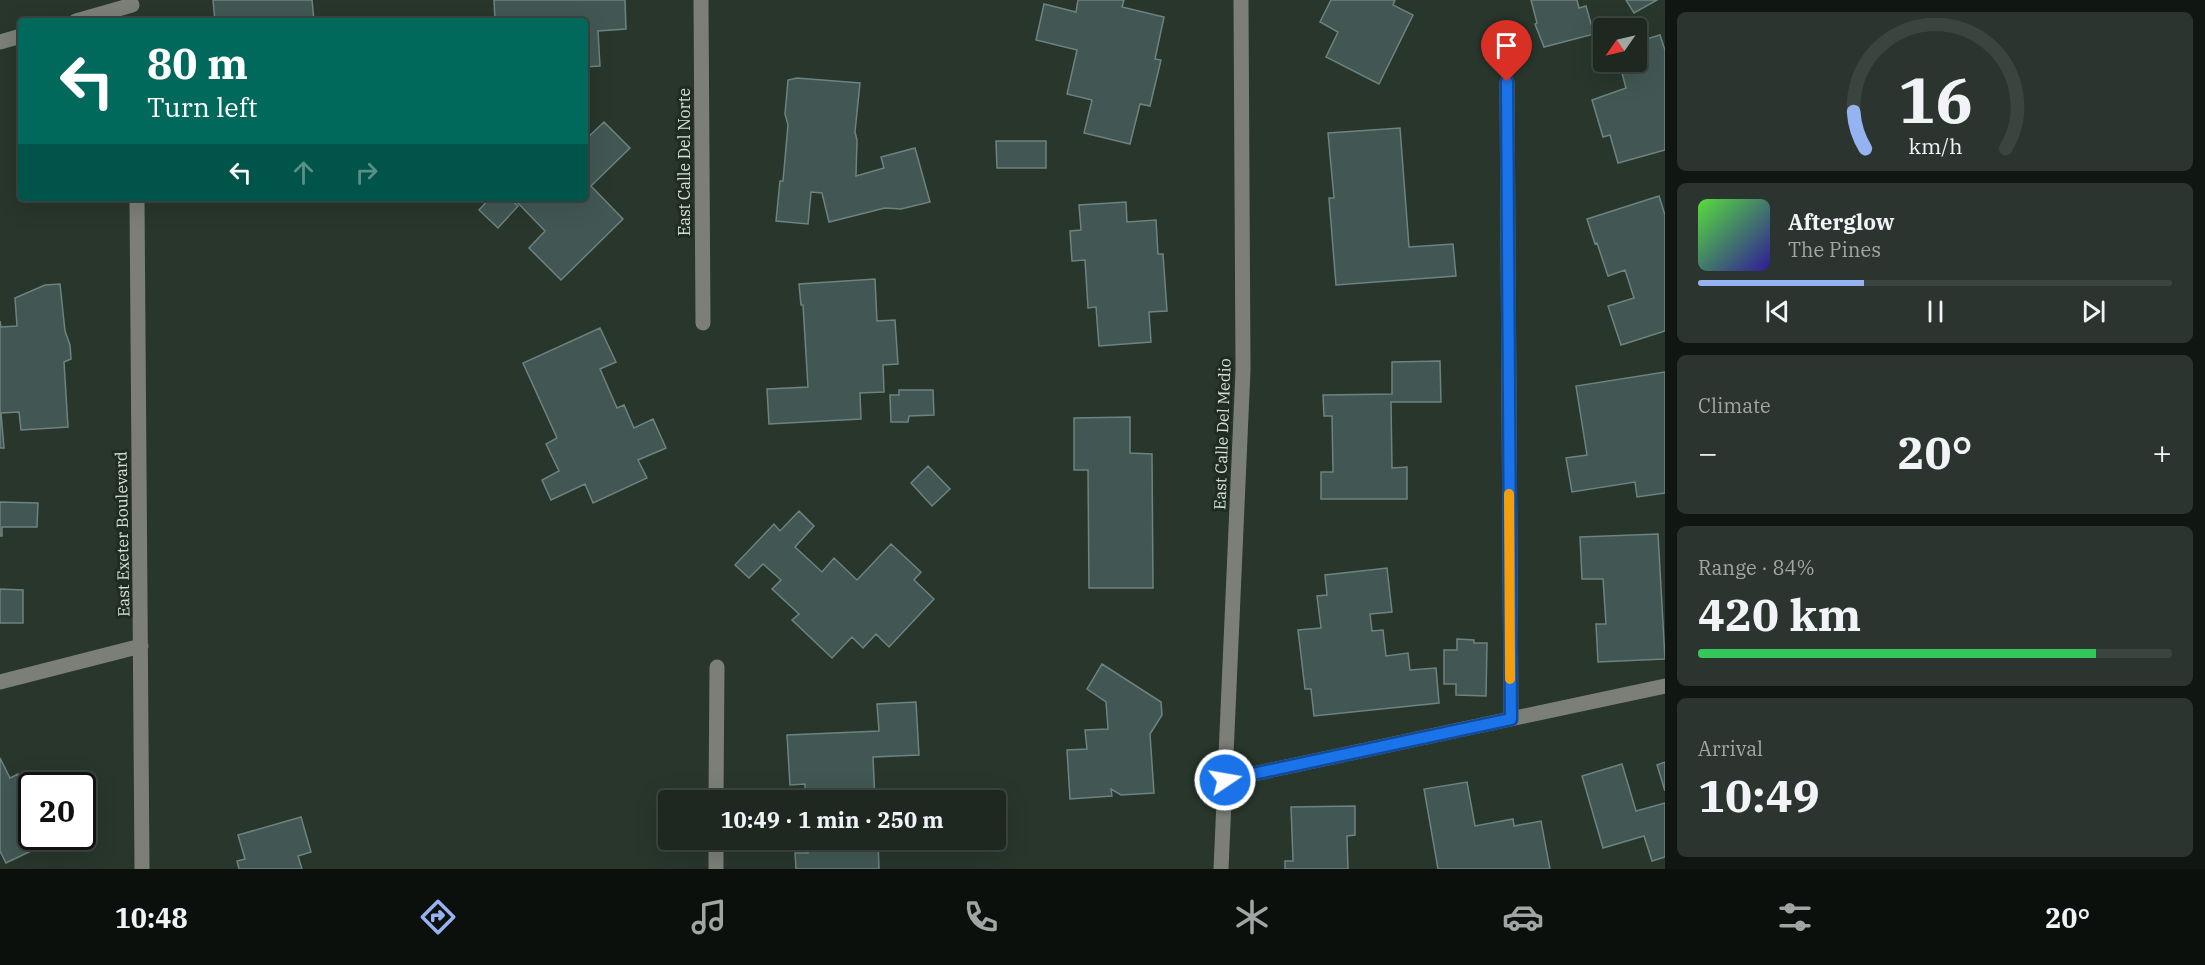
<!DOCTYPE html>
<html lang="en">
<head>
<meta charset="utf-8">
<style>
  body { margin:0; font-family:"IBM Plex Serif",serif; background:#2b342e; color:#f1f3f6; height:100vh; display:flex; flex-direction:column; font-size:22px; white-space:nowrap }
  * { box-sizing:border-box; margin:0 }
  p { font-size:20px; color:#a1a6a5 }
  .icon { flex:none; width:33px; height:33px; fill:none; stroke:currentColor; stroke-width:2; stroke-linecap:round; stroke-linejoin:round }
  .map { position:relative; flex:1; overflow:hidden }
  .drawer { display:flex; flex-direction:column; gap:12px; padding:12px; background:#101612; width:540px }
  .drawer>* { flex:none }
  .guide { position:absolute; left:18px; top:18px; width:570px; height:183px; border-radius:6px; box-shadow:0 6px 24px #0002,0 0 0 2px #3c443f; background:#00695c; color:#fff; overflow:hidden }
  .needle { width:39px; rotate:236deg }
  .tools { position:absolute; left:1593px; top:18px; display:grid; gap:12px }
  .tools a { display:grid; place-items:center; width:54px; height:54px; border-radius:6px; background:#1e2821; box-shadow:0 6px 24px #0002,0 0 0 2px #3c443f; font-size:30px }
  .speed { position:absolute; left:18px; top:772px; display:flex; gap:12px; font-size:30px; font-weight:700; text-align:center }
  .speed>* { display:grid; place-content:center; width:78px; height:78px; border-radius:50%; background:#1e2821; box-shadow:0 6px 24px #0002,0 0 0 2px #3c443f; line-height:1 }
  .speed .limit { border:3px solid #111; border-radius:9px; background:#fff; color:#111 }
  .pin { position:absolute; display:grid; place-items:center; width:51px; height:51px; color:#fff; margin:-62px -26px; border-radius:50% 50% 50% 0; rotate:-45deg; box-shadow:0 0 6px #0007 }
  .pin .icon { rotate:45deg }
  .me { position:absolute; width:66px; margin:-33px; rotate:78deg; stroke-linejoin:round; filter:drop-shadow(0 0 4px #0008) }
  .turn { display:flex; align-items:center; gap:21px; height:126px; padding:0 30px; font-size:27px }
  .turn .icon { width:78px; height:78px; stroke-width:2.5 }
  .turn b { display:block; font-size:42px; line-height:51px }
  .lanes { display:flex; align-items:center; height:57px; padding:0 30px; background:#0003; justify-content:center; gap:30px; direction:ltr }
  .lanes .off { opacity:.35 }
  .big { font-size:45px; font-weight:700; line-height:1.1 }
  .drawer .tile { flex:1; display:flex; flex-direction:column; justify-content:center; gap:9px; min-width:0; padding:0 21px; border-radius:9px; background:#2b342e }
  .drawer .dial { align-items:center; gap:0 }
  .dial svg { height:156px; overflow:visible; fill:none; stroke:#3c443f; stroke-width:7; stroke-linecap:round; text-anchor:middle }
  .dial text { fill:#f1f3f6; stroke:none }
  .song { display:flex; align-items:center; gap:18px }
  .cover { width:72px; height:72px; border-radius:9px; background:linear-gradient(135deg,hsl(110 70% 55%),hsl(250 70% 35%)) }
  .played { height:6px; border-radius:3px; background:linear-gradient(90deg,#95b2f1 35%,#3c443f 35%) }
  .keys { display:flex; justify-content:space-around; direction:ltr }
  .heat { display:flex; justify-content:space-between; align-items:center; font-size:33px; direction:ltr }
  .charge { height:9px; border-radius:4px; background:linear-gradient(90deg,#34c759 84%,#3c443f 0) }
  .trip { position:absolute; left:658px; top:790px; width:348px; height:60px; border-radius:6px; background:#1e2821; box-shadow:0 6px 24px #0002,0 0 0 2px #3c443f; font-weight:700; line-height:60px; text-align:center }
  .dock { display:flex; height:96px; justify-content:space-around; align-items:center; background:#0c100d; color:#a1a6a5 }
  .dock .icon { width:42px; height:42px }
  .dock .active { color:#95b2f1 }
  .dock b { font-size:27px; color:#f1f3f6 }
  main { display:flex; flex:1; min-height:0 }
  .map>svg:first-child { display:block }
</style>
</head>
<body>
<main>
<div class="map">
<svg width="1665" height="869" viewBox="0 0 1665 869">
  <rect width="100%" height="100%" fill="#28362c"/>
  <path fill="#425753" stroke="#6d837f" stroke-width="1.5" d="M213,0H312L314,21H215Z
    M494,0H625L626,29L598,31L600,66L585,67V21H495Z
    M1078,0H1124L1122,7L1164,17L1155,59L1161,60L1150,106L1140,104L1130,144L1084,133L1092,100L1067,94L1077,50L1036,40L1044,4L1076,12Z
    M1331,0H1395L1393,5L1413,15L1379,84L1326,57L1338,32L1320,22Z
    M1531,0H1577L1579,8L1586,6L1594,34L1544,47L1535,24L1537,23Z
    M1626,0H1657L1634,13Z
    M1660,35L1665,50V150L1618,163L1610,135L1603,137L1592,100L1626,88L1619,62H1636V42Z
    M797,78L860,83L855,132L857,140L856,176L884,168L881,157L915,148L930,202L901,209L885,208L829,222L822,193L811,192L808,224L776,221L780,181H783L788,125L785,114L788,80Z
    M604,122L630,148L591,186L623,219L561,280L529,248L545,231L514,199L585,198V140Z
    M1400,128L1409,247L1453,244L1456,276L1336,285L1329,198H1334L1328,133Z
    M996,141H1046V168H997Z
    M1659,196L1665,215V331L1621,345L1608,306L1634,298L1625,270L1608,276L1597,243L1595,244L1587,219Z
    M490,198H509L518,206L498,228L479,210Z
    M1126,202L1127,222L1156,220L1158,254H1163L1167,311L1149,312L1151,342L1099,346L1096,307L1088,308L1085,260L1072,261L1070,231L1081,230L1079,205Z
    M875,279L877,321L895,320L898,364L883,365L884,392L860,393L861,419L769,424L767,389L808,387L803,305H801L799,284Z
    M60,284L65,331L70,345L71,359L64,362L68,427L21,430L19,412L1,413L4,448H0V321L1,327L17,326L15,298L45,285Z
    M600,328L616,362L600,369L617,408L624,405L634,428L653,419L666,448L638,460L647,478L593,503L585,484L551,500L542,480L559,471L546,444L557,438L523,363Z
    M1440,361L1441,402H1391L1392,468L1407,467V499H1321V472H1333L1332,416H1324L1323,395L1392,394V362Z
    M1665,372V493L1637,497L1635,482L1572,492L1566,458L1587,455L1576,386Z
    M899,390H933L934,415L909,416L908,422H891L890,395H899Z
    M1130,417V453L1152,454L1153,588H1089L1088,470H1074V418Z
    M928,466L950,489L932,506L911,483Z
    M0,502L38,503L37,527H2V536H0Z
    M799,511L814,526L795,547L822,572L834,558L857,580L891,544L921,572L914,580L934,599L889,647L876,634L863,648L852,637L832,658L792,620L799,614L772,589L781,580L763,564L749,578L735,565L774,524L780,531Z
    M1658,534L1665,659L1598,662L1596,624H1606L1603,579H1582L1580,537Z
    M1387,568L1392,612L1370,614L1372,631L1383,630L1386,656L1408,653L1410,670L1436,668L1439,703L1314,716L1311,689H1305L1298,630L1321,628L1317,596L1327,595L1325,575Z
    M0,589L23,590V623H0Z
    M1457,639L1474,640V643H1487L1486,696L1456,695V684H1444V650H1457Z
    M1102,664L1161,702L1162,715L1150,734L1154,793L1121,795L1111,789L1112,796L1070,799L1067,750L1087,749L1085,730L1108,729L1106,702L1087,689Z
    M916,702L919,755L873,757L875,801H805V784L790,785L787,735L879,731L877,704Z
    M0,758L10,778L18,774L32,802V837L58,838L6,863L0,851Z
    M1665,762V791L1657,765Z
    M1622,764L1636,811L1665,803V857L1652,861L1644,836L1603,848L1582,776Z
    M1467,782L1475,826L1513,819L1514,826L1541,821L1550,869H1438L1424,789Z
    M1355,806V835L1347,836L1348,869H1285V861H1293L1291,807Z
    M301,817L311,852L298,856L302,869H239L237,861L245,859L238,835Z
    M808,840H878L879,869H796L795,853H808Z"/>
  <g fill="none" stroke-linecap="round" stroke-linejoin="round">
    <path stroke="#7c7f78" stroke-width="15" d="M701,0L703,323
      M76,21L132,5
      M0,42L21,36
      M1507,82L1511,719
      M137,198L142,869
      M0,682L141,646
      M1225,780L1665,686
      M716,801L717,667
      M716,869V840
      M1221,869L1243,370L1241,0"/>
  </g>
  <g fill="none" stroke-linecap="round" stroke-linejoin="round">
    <g stroke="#114b97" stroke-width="15">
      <path id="route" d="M1225,780L1511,719L1507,82"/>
    </g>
    <use href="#route" stroke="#1a73e8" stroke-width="10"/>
    <path stroke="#f59e0b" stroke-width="10" d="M1509,494L1510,679"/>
  </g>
  <g text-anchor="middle" stroke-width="6" stroke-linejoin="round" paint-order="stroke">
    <g font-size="16" fill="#d9e1db" stroke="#1f2c22">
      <text transform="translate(684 162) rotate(-90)" y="6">East Calle Del Norte</text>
      <text transform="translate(1222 434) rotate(-88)" y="6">East Calle Del Medio</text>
      <text transform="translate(122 534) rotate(-91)" y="6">East Exeter Boulevard</text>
    </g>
  </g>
</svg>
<div class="tools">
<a><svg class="needle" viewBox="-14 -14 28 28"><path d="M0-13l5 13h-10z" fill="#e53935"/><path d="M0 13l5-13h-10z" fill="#a1a6a5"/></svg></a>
</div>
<div class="speed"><div class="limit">20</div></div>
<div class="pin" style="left:1507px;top:82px;background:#d93025"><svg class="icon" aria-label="arrive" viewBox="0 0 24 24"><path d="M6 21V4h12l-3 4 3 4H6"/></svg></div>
<svg class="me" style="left:1225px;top:780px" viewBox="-20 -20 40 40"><circle r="17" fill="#1a73e8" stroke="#fff" stroke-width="3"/><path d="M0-11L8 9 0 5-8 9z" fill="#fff"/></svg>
<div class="trip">10:49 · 1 min · 250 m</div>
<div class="guide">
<div class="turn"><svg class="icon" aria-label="left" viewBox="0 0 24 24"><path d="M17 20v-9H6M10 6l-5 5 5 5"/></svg><div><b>80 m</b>Turn left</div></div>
<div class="lanes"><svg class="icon" aria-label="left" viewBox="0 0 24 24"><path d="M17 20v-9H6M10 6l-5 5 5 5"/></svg><svg class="icon off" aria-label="ahead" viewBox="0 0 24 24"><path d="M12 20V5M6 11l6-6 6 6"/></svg><svg class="icon off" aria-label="right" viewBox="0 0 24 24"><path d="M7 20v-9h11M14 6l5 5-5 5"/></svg></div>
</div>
</div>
<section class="drawer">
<div class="tile dial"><svg viewBox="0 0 100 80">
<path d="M14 69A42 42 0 1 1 86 69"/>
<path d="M14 69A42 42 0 0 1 8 50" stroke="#95b2f1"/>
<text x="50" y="56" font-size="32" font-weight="700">16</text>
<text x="50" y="72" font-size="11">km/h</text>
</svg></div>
<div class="tile">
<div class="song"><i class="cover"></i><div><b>Afterglow</b><p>The Pines</p></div></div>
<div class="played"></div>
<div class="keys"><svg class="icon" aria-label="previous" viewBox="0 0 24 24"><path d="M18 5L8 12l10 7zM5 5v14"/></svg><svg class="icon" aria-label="pause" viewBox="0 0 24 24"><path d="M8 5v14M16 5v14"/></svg><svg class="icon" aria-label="next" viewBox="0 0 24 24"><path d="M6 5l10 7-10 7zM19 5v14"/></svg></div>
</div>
<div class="tile"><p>Climate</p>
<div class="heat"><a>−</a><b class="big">20°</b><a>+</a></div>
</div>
<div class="tile"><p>Range · 84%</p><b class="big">420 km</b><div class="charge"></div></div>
<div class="tile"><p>Arrival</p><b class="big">10:49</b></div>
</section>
</main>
<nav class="dock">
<b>10:48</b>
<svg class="icon active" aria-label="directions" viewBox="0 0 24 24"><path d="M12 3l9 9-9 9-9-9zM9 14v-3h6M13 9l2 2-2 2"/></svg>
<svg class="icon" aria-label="music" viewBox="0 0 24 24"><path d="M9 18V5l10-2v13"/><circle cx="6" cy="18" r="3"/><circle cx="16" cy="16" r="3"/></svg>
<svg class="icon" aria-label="phone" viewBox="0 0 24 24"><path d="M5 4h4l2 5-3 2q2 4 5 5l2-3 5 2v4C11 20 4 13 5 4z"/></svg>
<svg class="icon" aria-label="climate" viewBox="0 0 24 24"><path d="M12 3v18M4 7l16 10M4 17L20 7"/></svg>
<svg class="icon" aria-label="car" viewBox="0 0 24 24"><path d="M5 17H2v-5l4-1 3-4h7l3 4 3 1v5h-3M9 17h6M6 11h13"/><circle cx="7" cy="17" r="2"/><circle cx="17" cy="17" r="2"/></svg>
<svg class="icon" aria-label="filters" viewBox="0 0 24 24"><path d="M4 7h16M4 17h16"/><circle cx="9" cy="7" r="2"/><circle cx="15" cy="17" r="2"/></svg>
<b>20°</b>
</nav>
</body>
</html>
